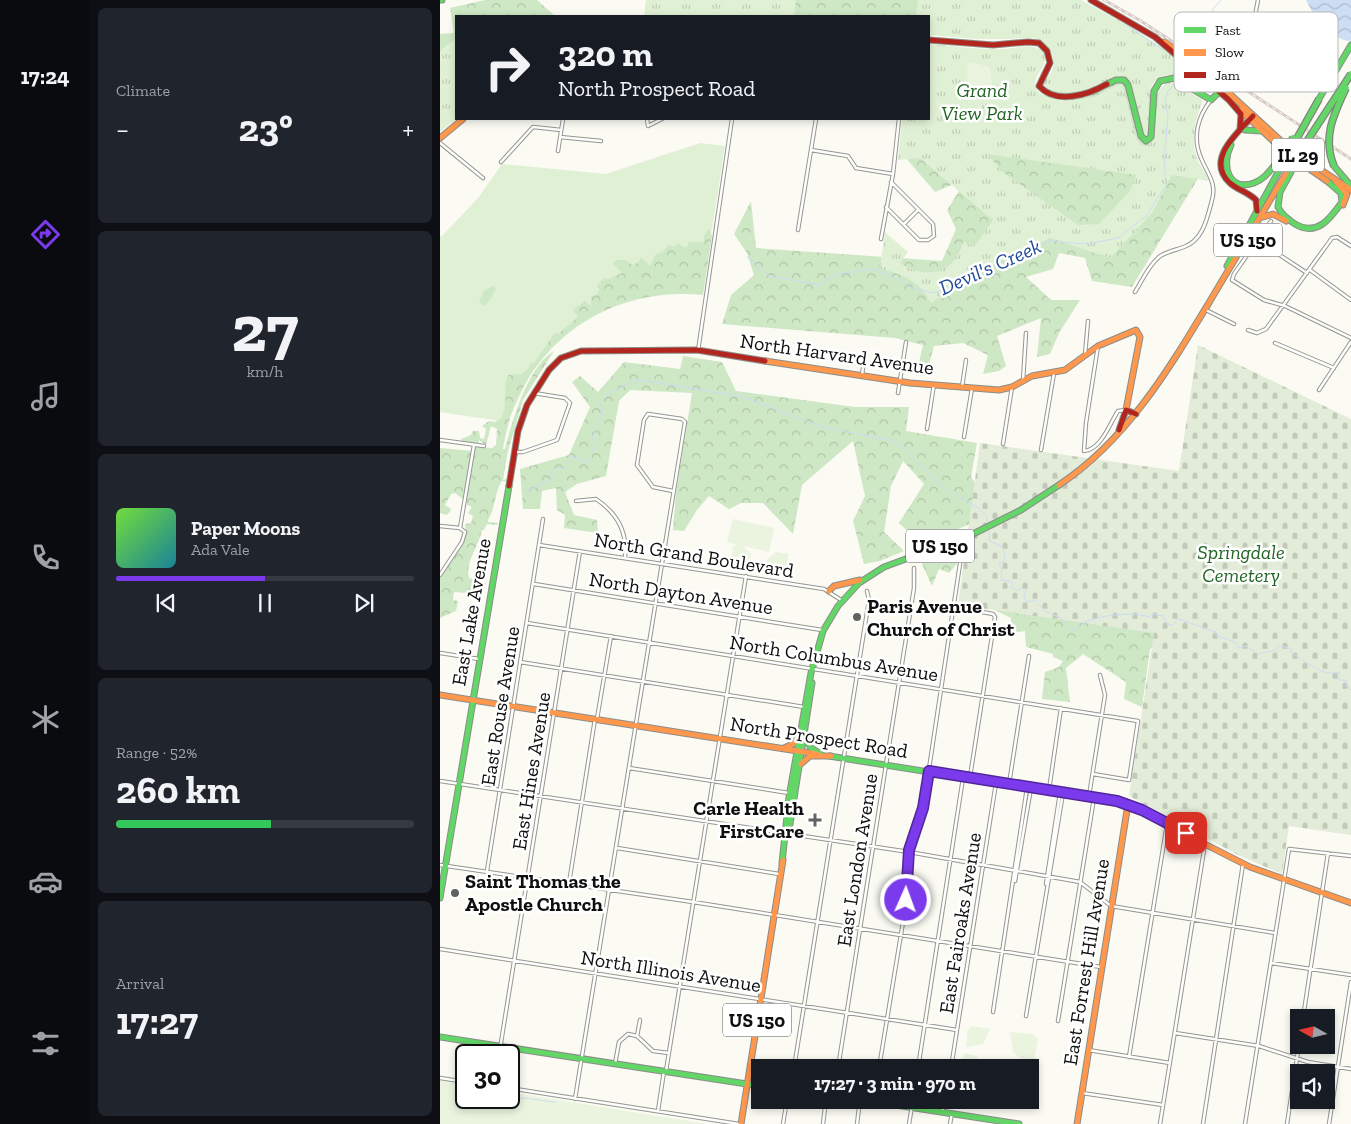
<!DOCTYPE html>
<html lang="en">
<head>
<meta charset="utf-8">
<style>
  body { margin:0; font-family:"Zilla Slab",serif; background:#20242c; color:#f1f3f6; height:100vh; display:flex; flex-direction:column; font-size:19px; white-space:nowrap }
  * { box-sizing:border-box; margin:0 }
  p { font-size:16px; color:#9ea1a6 }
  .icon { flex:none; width:28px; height:28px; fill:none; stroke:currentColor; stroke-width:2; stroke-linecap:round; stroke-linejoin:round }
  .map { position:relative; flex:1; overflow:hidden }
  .drawer { display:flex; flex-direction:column; gap:8px; padding:8px; background:#0d0f14; width:350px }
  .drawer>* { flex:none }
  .hud { position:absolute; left:15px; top:15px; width:475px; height:105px; border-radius:0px; box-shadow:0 2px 8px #0003; background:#171b24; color:#f1f3f6; overflow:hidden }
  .needle { width:32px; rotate:278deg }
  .buttons { position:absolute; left:850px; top:1009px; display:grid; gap:10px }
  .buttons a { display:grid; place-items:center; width:45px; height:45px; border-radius:0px; background:#171b24; box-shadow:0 2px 8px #0003; font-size:25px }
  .speed { position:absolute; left:15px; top:1044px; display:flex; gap:10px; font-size:25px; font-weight:700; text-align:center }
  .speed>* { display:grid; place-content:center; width:65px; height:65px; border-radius:50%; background:#171b24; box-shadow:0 2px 8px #0003; line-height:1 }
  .speed .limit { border:2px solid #111; border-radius:8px; background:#fff; color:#111 }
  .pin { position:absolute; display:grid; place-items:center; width:42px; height:42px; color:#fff; margin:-21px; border-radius:10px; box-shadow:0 2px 8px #0006 }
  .me { position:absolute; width:55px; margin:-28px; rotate:2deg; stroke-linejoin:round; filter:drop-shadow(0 0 4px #0008) }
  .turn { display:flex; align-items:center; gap:18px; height:105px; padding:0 20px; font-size:22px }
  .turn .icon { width:65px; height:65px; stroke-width:2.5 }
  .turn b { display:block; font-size:35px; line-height:42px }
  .big { font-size:38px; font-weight:700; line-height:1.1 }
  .drawer .tile { flex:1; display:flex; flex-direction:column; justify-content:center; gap:8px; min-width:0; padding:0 18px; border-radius:8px; background:#20242c }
  .drawer .dial { align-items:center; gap:0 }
  .dial b { font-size:65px; line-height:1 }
  .song { display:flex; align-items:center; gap:15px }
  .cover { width:60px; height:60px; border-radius:8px; background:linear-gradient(135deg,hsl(100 70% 55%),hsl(190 70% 35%)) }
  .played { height:5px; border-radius:2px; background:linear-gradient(90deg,#7c3aed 50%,#363941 50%) }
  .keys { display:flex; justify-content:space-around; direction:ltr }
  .heat { display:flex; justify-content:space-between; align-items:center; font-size:28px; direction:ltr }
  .charge { height:8px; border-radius:4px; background:linear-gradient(90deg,#34c759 52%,#363941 0) }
  .trip { position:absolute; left:311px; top:1059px; width:288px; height:50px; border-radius:0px; background:#171b24; box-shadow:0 2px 8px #0003; font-weight:700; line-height:50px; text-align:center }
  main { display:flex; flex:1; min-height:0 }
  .dock { display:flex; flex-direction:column; width:90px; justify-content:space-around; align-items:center; background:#090b0e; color:#9ea1a6 }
  .dock .icon { width:35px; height:35px }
  .dock .selected { color:#7c3aed }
  .dock b { font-size:22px; color:#f1f3f6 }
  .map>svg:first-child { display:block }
</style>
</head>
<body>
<main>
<nav class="dock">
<b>17:24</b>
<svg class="icon selected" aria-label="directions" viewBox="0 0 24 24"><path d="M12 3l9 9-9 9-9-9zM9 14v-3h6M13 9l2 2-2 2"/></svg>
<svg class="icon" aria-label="music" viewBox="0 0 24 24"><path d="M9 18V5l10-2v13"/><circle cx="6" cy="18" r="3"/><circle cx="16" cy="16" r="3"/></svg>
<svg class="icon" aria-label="phone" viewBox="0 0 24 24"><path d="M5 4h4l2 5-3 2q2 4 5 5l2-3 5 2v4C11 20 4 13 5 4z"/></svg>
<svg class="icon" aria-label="climate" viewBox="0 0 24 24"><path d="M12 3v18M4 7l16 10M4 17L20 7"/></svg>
<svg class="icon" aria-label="car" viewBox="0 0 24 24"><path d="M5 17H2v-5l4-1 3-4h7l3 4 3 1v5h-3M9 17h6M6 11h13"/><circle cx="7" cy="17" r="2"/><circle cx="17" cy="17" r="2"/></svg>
<svg class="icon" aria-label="filters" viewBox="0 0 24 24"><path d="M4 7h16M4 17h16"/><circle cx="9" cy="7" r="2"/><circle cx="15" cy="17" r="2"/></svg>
</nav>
<section class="drawer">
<div class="tile"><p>Climate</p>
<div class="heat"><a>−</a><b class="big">23°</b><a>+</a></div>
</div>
<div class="tile dial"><b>27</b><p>km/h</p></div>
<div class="tile">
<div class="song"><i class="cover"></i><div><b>Paper Moons</b><p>Ada Vale</p></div></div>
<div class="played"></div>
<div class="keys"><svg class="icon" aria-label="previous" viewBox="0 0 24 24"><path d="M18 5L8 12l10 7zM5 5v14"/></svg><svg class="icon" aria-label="pause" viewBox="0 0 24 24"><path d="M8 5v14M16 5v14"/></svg><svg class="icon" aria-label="next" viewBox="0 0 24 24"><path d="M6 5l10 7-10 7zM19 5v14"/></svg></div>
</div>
<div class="tile"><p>Range · 52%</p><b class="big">260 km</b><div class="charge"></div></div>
<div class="tile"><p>Arrival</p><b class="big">17:27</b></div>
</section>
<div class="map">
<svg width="911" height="1124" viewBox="0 0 911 1124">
  <defs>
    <pattern id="forest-crowns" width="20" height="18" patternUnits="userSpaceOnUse" patternTransform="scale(1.25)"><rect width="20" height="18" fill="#cee7c4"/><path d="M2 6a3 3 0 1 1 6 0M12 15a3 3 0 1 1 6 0" fill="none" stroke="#b0c5a7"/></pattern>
    <pattern id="cemetery-stones" width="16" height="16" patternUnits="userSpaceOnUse" patternTransform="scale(1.25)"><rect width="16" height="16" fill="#e3ecd9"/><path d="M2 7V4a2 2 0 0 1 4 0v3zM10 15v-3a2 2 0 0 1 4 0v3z" fill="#c2c9b9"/></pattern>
    <pattern id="park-tufts" width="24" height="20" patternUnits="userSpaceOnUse" patternTransform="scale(1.25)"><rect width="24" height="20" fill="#e0f0d5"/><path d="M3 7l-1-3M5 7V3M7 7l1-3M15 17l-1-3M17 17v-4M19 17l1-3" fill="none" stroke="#bfcdb6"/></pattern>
    <pattern id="water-waves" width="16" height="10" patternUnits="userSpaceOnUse" patternTransform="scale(1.25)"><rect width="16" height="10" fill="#cdddf3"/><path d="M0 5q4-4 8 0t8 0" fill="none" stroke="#afbccf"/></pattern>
  </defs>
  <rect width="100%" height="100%" fill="#fbfbf4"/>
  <path fill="#e0f0d5" d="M260,143L285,146L262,293L225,289L195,294L129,328L92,370L67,422L0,412V235L2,236L38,198L62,164L166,174Z"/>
  <path fill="url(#forest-crowns)" d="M45,0H97L115,16H16V112L0,127V34L14,33L10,8Z
    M298,0H634L707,89L720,93L751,123L755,157L762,172L692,287L652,281L645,258L619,253L613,269L586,277L611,300H640L619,333L610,354L597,357L601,318L557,336L566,366L559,371L543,374L548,355L523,343L494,346L486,376L476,375L483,345L455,338L282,324L291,295L314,275L307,253L294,234L311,201L316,248L502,261L516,229L507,210L519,191L514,184L495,192L459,150L489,119L592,91L603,98L617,65L613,46L597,37L555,39L489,33V16H304Z
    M269,228L272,236L263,295C163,285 78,350 63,449H65C72,421 88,366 114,351L83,400L68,451L63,480L67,479V482L62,481C54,494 56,507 48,520V522L58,523L57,525L47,524L44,530H42C39,546 25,561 29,578L46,583L42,594L14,592L13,600L18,601L16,611L0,618V578L23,544L26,532L25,524L31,523L33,516L28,513L32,507L27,505V495L24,493L23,499L15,493L11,494L5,505L11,509L10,512L6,515L0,513V448L33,451L35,447L52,448L56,445L57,429L51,426L46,445L39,440L38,444L22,442L21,439L31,435L33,431H39L40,438L44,439L46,429L42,426L49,421L54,422L61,419C69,401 62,391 68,375L81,374L88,369L90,364L94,363L114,334L119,333L138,317L133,310L145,301L151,306V297L158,294L159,289L157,286L164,278L168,279L182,273L173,264L176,260H185L193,265L199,262L201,257L210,266L216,254L222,252L229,245L234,247L238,243L244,247H247L249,242H264V236Z
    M53,286L56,288L50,300L44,306L39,302L44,291Z
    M243,356L282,362L296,391L415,407H469L466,431L537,443L531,477L546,498L567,509L481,544L459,523L484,484L463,461L451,486L444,532L464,551L440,561L424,564L413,521L425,496L413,441L362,485L353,534L323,503H301L289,509L269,496L257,510L244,531L233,530L236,492L252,393L190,390L179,401L166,476L137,484L125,492L134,515L157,520L158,533L124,528L125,515L117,510L116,488L102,491L100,509H83L80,469L129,455L150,407L132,382L140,376L158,392L184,362L240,369Z
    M532,541L739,629L710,649L702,707L684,699L686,682L643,654L626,668L630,702L602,699L605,672L619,667L623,661L613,657V654L586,647L585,631L571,633V618L549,607L526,553L509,573L499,569L492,586L481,562Z"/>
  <path fill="url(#cemetery-stones)" d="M758,345L911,419V835L849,826L842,874L798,855L689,796L714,633L518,605L540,443L739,471Z"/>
  <path fill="url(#park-tufts)" fill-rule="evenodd" d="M206,0H356L354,16H204Z
    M478,0H641L687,25L724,49L771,89V93C756,94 744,74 729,75C698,77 714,119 706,138L690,80L685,76C675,76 668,82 659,86C643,93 621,94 604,89L602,84L611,73L614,64L612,53L603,42L594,38L537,39L489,35V16H476Z
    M16,38V119L0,132V51Z
    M489,44C514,46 540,50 565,49C574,48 591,44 599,49C619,62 584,78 599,92C609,102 638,101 651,97C662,95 671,86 682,84L696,138L701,145L706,146L714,139L719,90L727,82H733L763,100C755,120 749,142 759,163C762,169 766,174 769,181L732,175L712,213L670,258L610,238C567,257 528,275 491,303C478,279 464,276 440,268L445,232L468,252L460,263C486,280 515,274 523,242L535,246L553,220L480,158L458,160L462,119H489ZM547,154L696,175L690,191L659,224L638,225L564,173Z"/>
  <path fill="#eaf4df" d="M532,62L549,67L551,71L552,87L547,91L531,90L528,88L527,65Z
    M293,519L334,528L329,552L303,546L311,554L307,568L291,563L293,546L298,545L287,542Z
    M336,552L349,554L344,572L327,569V559Z
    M532,1026L550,1029L543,1044L526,1047L528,1029Z
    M570,1032L593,1034L598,1039L594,1062L581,1059L573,1052Z
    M524,1053L536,1056L546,1067H522Z
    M0,1080L26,1085V1098H69V1092L268,1124H0Z"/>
  <path fill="url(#water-waves)" d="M866,0H911V41C892,41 873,16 866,0Z"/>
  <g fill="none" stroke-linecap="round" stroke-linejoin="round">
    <path stroke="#cdddf3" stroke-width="1" d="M634,5L636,3
      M687,25L724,51
      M768,34L773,9L781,0
      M758,54L763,50L767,41
      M307,257L329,276L380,285L396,274L433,269L459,280L468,287L493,293L518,285L524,278L544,268L569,261L607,241L647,244L678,238L706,216L726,185L724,158L728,118L725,101L728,91L736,83L741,71
      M86,492L114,477V470L116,468H124L131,456L148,463L151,460L152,451L157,448L152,438L163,414L159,406L168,394L195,380L214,382L300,396L382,427L449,440L466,449L502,487L540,509L547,517L548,523
      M549,532L550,541L563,547L565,560L559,564L562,571L561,580L570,581L573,583L571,587L578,591L581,588L586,589L584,596L587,602L595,600L605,611L621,618L630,630C639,630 643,622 651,620C669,614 692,612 710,617L712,614L723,616L728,624L732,625L739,619L776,632V635L797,643L799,648L806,646L818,654L836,650L839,646L850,648L852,653C864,660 883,678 899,672V680L907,681L906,685L911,690
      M47,1101L83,1098L115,1102"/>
    <g stroke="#959592" stroke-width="4.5">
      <path id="street" d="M784,87L801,71L806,63L818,0
        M207,119L208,126L222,119
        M120,137L161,141
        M0,143L43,178
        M371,150L408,156L416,168L453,174
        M118,151L123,119
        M61,162L93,127L121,130
        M446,207L479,240H488L494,236L493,224L451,182
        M831,221L794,274L792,280L824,300L845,306L911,338
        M464,224L478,210
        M358,230L376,119
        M441,239L453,174L459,119
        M817,240L867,273
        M870,270L911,300
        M695,292C702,281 708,266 719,257C725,252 736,250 744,247C763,240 767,219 772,200C777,183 767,173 761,158C752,137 758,116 771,100
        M766,310L794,324
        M808,330L817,333L826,329L892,238L897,237L911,246
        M835,343L894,368
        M658,346L646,423L644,451C661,450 670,423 678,411L685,410
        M258,351L292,119
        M645,355L648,321
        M422,375L424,361
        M583,381L586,333
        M522,387L526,360
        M879,390L911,342
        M458,393L466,342
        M487,429L494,384
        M524,437L532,388
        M0,440L44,446
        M563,444L572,387
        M601,450L614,373
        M75,452H83L117,440L130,403L125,398L94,393
        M136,501L156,499C177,513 188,532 185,558
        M0,526L20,528
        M20,528L34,445
        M99,545L384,589L401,600
        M0,575L22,542L25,532L20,528
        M94,584L382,630
        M515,607L553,614L555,617L530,777
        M87,623L698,721L689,780L653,774
        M0,653L39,659
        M80,662L364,707
        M157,719L171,636
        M189,768L349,793
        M0,781L469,852L640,882L671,906L835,933
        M569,784L589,656
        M609,790L621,708
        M649,796L665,695L660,675
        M177,848L339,874
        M0,865L253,902L661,967
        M47,871L103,519
        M575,881L591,788
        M129,883L155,719
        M606,884L620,793
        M0,949L517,1030
        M831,963L911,975
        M553,1012L587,788
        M586,1016L623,793
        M863,1018L888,853
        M618,1021L654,798
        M735,1033L819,1046L868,1062L911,1069
        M197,1036L200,1020
        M648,1050L730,1063
        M59,1055L140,551
        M689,1057L727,824
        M175,1064L179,1042L188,1034L197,1036L213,1051L229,1053
        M354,1068L429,600L427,591
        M398,1068L474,588V568
        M439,1068L467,898L469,852L484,802L521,557
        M478,1068L523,778
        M511,1068L556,783
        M226,1071L306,576
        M0,1078L26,1082
        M69,1088L299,1124
        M642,1093L723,1105
        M135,1099L245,422L242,419L208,414L204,420L197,465L213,487L233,491
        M218,1111L224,1071
        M503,1112L502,1107L504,1100
        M343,1124L347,1100
        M383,1124L386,1100
        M417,1124L420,1100
        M469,1124L473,1100
        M510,1124L512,1113
        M720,1124L765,844
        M763,1124L803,864
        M805,1124L849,849L911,856
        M847,1124L859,1045
        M889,1124L911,982"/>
    </g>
    <g stroke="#8c8c89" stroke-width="7">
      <path id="fast" d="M0,0H2
        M667,84L676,80H684L688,85L701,136L706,141L711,137L714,91L720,81L734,78L771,100L784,87
        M879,99L911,45
        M805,130L822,131
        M791,145C781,165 788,192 814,183C825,179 831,169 838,161
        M894,166L911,186
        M851,172L840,192L838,207C842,215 848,219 855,224C877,237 890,219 902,202L901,193L886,180
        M787,266L842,165
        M365,738L371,748L381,754
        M389,756L677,802
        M350,824L372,683
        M342,863L349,797L371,673L383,631L398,606L419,583L444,567L531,535L581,510L619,485
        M0,898L69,486
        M0,1037L320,1086
        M423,1100L579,1124"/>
    </g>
    <g stroke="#8c8c89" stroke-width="7">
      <path id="slow" d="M725,42L768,74L851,150L911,190
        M800,110L845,152L887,181
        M0,138L23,119
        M895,180L907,194L903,205
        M823,217L833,214L846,221
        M325,361L470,383L559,390L572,387L592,376L625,370L658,346L696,330L700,337L686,410
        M619,485C687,440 729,369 770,301C796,257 822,214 848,170
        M389,591L394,586L420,580
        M0,695L377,754
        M344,748L353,744L358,738
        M361,764L370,756H391
        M677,802L686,804L810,867L911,903
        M301,1124L343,860
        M637,1124L688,804"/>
    </g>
    <g stroke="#8c8c89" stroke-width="7">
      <path id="jam" d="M651,0L715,37L789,100
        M489,40L553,45L588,42L599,43L607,51L610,63L599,86C616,105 648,95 667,84
        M788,99L801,114L800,129
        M813,116C797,133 765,160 790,183C798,190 808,192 816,200L817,211
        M679,430L686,410L696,414
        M69,486L78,431L87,405L109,370L121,358L141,351L257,350L325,361"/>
    </g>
    <use href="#street" stroke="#fefefd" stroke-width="2.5"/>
    <use href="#fast" stroke="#63d668" stroke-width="5"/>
    <use href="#slow" stroke="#ff974d" stroke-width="5"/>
    <use href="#jam" stroke="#b3261e" stroke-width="5"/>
    <g stroke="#d7cac5" stroke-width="3">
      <path id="rail" d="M664,0L701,21L911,159"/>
    </g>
    <use href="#rail" stroke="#fff" stroke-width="1" stroke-dasharray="4" stroke-linecap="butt"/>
    <g stroke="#83837f" stroke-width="8" stroke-linecap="butt">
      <path id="fast-bridge" d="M838,161L853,138
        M842,165L879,99
        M894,166C882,137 894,114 906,88
        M848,170L911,74"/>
    </g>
    <use href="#fast-bridge" stroke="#63d668" stroke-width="5.5"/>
  </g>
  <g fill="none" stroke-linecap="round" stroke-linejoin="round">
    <g stroke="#51269a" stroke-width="12">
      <path id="route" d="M466,900L469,850L483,808L489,771L677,801L702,810L746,833"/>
    </g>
    <use href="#route" stroke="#7c3aed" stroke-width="9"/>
  </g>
  <g fill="#62625f" stroke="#fff" stroke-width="2">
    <circle cx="417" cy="617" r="5"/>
    <path d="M372.5 812.5h5v5h5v5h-5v5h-5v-5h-5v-5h5z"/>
    <circle cx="15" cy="893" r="5"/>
  </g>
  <g text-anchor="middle" stroke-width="5" stroke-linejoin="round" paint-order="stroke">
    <g fill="#fff" stroke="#575757" stroke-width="1">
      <rect x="832" y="138.5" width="52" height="33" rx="4"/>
      <rect x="774" y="223.5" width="68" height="33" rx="4"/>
      <rect x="466" y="529.5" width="68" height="33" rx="4"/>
      <rect x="283" y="1003.5" width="68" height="33" rx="4"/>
    </g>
    <g font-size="19" font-weight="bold" fill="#0f0f0f">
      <text x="858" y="162">IL 29</text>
      <text x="808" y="247">US 150</text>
      <text x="500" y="553">US 150</text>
      <text x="317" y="1027">US 150</text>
    </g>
    <g font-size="20" font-style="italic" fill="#226423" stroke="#fff">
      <text x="542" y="97">Grand<tspan x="542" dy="23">View Park</tspan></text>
      <text x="801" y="559">Springdale<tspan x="801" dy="23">Cemetery</tspan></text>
    </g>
    <g font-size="20" fill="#0f0f0f" stroke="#fff">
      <text transform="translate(397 354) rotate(8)" y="7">North Harvard Avenue</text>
      <text transform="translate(254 555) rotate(9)" y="7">North Grand Boulevard</text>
      <text transform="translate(241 593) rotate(9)" y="7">North Dayton Avenue</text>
      <text transform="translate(31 612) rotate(-80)" y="7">East Lake Avenue</text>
      <text transform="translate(394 658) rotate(9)" y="7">North Columbus Avenue</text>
      <text transform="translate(60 706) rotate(-81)" y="7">East Rouse Avenue</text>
      <text transform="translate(379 737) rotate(9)" y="7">North Prospect Road</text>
      <text transform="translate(91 771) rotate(-81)" y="7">East Hines Avenue</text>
      <text transform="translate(417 860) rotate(-81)" y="7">East London Avenue</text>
      <text transform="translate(520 923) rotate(-81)" y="7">East Fairoaks Avenue</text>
      <text transform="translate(646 962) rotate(-81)" y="7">East Forrest Hill Avenue</text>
      <text transform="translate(231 971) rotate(9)" y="7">North Illinois Avenue</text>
    </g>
    <g font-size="20" font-weight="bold" fill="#0f0f0f" stroke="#fff" text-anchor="start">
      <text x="427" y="613">Paris Avenue<tspan x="427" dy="23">Church of Christ</tspan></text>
      <text x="364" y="815" text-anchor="end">Carle Health<tspan x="364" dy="23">FirstCare</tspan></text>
      <text x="25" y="888">Saint Thomas the<tspan x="25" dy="23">Apostle Church</tspan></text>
    </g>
    <g font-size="21" font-style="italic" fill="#1e499b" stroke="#fff">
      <text transform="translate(550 267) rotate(-24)" y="7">Devil's Creek</text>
    </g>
  </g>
  <rect x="734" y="12" width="164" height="80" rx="8" fill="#fff" stroke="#b7b7b7" stroke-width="1"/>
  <rect x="744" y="27" width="22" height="6" fill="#63d668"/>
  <rect x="744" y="49" width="22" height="7" fill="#ff974d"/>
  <rect x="744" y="72" width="22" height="6" fill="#b3261e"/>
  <g font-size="14" fill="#0f0f0f">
    <text x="775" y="35">Fast</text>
    <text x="775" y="57">Slow</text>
    <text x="775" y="80">Jam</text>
  </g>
</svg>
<div class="buttons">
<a><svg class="needle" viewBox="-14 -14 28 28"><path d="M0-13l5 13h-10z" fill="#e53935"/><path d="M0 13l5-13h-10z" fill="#9ea1a6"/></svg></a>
<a><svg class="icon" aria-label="sound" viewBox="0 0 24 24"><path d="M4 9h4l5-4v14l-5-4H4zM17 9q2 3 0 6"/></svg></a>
</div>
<div class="speed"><div class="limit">30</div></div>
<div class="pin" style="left:746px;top:833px;background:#d93025"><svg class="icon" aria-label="arrive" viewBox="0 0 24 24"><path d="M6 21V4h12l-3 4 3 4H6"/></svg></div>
<svg class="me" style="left:466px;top:900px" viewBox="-20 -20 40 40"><circle r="17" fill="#7c3aed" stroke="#fff" stroke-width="3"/><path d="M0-11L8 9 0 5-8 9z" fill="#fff"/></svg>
<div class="trip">17:27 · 3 min · 970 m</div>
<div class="hud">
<div class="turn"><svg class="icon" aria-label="right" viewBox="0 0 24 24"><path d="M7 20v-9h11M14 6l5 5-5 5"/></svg><div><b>320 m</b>North Prospect Road</div></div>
</div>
</div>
</main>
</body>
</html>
